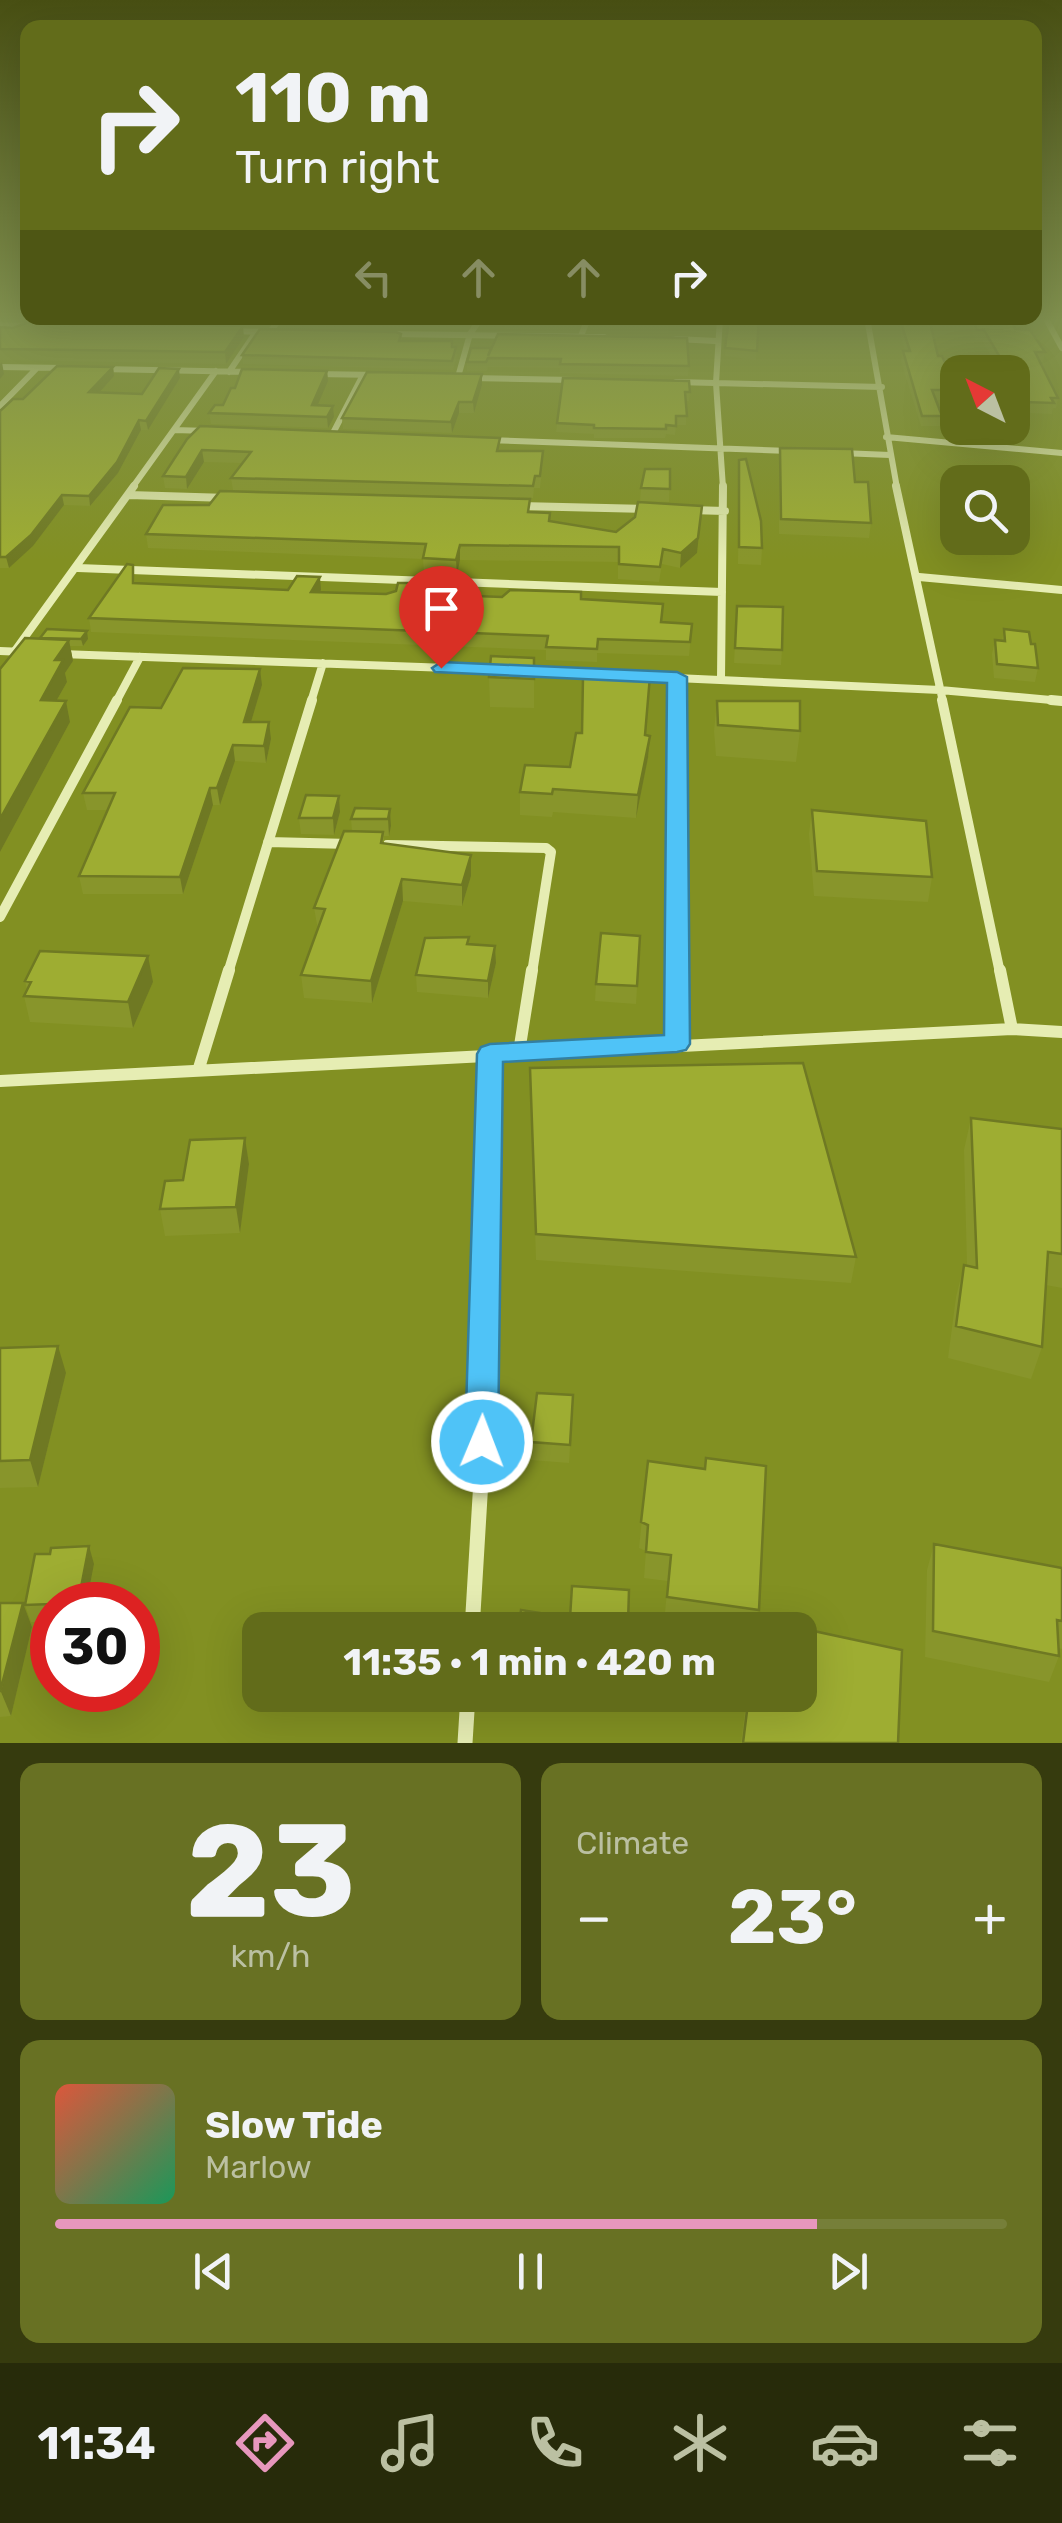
<!DOCTYPE html>
<html lang="en">
<head>
<meta charset="utf-8">
<style>
  body { margin:0; font-family:Rubik,sans-serif; background:#687123; color:#f1f3f6; height:100vh; display:flex; flex-direction:column; font-size:38px; white-space:nowrap }
  * { box-sizing:border-box; margin:0 }
  p { font-size:32px; color:#bbc0a2 }
  .icon { flex:none; width:55px; height:55px; fill:none; stroke:currentColor; stroke-width:2; stroke-linecap:round; stroke-linejoin:round }
  .map { position:relative; height:1743px; overflow:hidden }
  .sheet { display:flex; flex-direction:column; gap:20px; padding:20px; background:#363b0e; flex:1 }
  .sheet>* { flex:none }
  .banner { position:absolute; left:20px; top:20px; width:1022px; height:305px; border-radius:20px; box-shadow:0 10px 40px #0002; background:#626c1a; color:#f1f3f6; overflow:hidden }
  .needle { width:65px; rotate:318deg }
  .tools { position:absolute; left:940px; top:355px; display:grid; gap:20px }
  .tools a { display:grid; place-items:center; width:90px; height:90px; border-radius:20px; background:#626c1a; box-shadow:0 10px 40px #0002; font-size:50px }
  .speed { position:absolute; left:30px; top:1582px; display:flex; gap:20px; font-size:50px; font-weight:700; text-align:center }
  .speed>* { display:grid; place-content:center; width:130px; height:130px; border-radius:50%; background:#626c1a; box-shadow:0 10px 40px #0002; line-height:1 }
  .speed .limit { border:15px solid #d22; background:#fff; color:#111 }
  .pin { position:absolute; display:grid; place-items:center; width:85px; height:85px; color:#fff; margin:-102px -42px; border-radius:50% 50% 50% 0; rotate:-45deg; box-shadow:0 0 10px #0007 }
  .pin .icon { rotate:45deg }
  .me { position:absolute; width:110px; margin:-55px; rotate:1deg; stroke-linejoin:round; filter:drop-shadow(0 0 8px #0008) }
  .turn { display:flex; align-items:center; gap:35px; height:210px; padding:0 50px; font-size:45px }
  .turn .icon { width:130px; height:130px; stroke-width:2.5 }
  .turn b { display:block; font-size:70px; line-height:85px }
  .lanes { display:flex; align-items:center; height:95px; padding:0 50px; background:#0003; justify-content:center; gap:50px; direction:ltr }
  .lanes .off { opacity:.35 }
  .big { font-size:75px; font-weight:700; line-height:1.1 }
  .sheet .tile { flex:1; display:flex; flex-direction:column; justify-content:center; gap:15px; min-width:0; padding:0 35px; border-radius:20px; background:#687123 }
  .sheet .dial { align-items:center; gap:0 }
  .dial b { font-size:130px; line-height:1 }
  .song { display:flex; align-items:center; gap:30px }
  .cover { width:120px; height:120px; border-radius:15px; background:linear-gradient(135deg,hsl(10 70% 55%),hsl(150 70% 35%)) }
  .played { height:10px; border-radius:5px; background:linear-gradient(90deg,#e797bd 80%,#767f39 80%) }
  .keys { display:flex; justify-content:space-around; direction:ltr }
  .heat { display:flex; justify-content:space-between; align-items:center; font-size:55px; direction:ltr }
  .sheet .tiles { flex:1; display:grid; gap:20px; grid-template-columns:1fr 1fr }
  .tile:last-child { grid-column:span 2 }
  .trip { position:absolute; left:242px; top:1612px; width:575px; height:100px; border-radius:20px; background:#626c1a; box-shadow:0 10px 40px #0002; font-weight:700; line-height:100px; text-align:center }
  .dock { display:flex; height:160px; justify-content:space-around; align-items:center; background:#272b0a; color:#bbc0a2 }
  .dock .icon { width:70px; height:70px }
  .dock .selected { color:#e797bd }
  .dock b { font-size:45px; color:#f1f3f6 }
  .map>svg:first-child { display:block }
</style>
</head>
<body>
<div class="map">
<svg width="1062" height="1743" viewBox="0 0 1062 1743">
  <rect width="100%" height="100%" fill="#829022"/>
  <g fill="none" stroke-linecap="round" stroke-linejoin="round">
    <path stroke="#e6edb3" stroke-width="6" d="M1045,317L1062,348
      M720,318L716,383L723,488
      M867,318L897,488
      M0,325L29,326
      M231,331L269,332
      M270,332L280,318
      M391,334L604,337
      M581,336L588,318
      M676,339L716,341
      M0,367L64,368
      M101,369L254,372
      M229,372L256,332
      M316,374L379,375
      M458,377L470,334L481,318
      M471,378L574,380
      M676,382L882,387
      M0,406L37,368
      M174,430L209,431
      M332,435L363,375
      M886,437L1062,453
      M486,440L789,451
      M841,453L890,455
      M132,488L216,371"/>
    <path stroke="#e6edb3" stroke-width="8" d="M896,486L943,702
      M129,495L228,498
      M520,506L648,509
      M690,510L725,511
      M78,568L722,592
      M919,577L1062,590
      M0,651L24,652
      M14,652L134,486
      M61,654L504,670
      M521,671L940,690L1062,701
      M677,677V702
      M721,679L723,486
      M116,702L140,657
      M311,702L323,663"/>
    <path stroke="#e6edb3" stroke-width="10" d="M677,700V973
      M942,700L1000,973
      M1051,700L1062,701
      M268,842L350,844
      M387,845L546,848L551,852L532,973
      M0,917L117,700
      M228,973L312,700"/>
    <path stroke="#e6edb3" stroke-width="12" d="M677,970V1044
      M1000,970L1012,1029
      M519,1052L532,970
      M199,1068L229,970
      M0,1081L1012,1029L1062,1032
      M485,1314L490,1053"/>
    <path stroke="#e6edb3" stroke-width="15" d="M472,1630L481,1480L485,1311
      M465,1743L468,1695"/>
  </g>
  <path fill="#88952b" d="M47,318H177L173,322L48,319Z
    M223,318H274L267,324L224,323Z
    M283,318H406L402,327L284,324Z
    M488,318H581L576,331L505,329V319Z
    M670,318L668,333L590,331V323Z
    M729,318H759L756,360L725,356Z
    M908,318H998L999,322L1015,329L1045,352L1043,362H1040L1058,398L1056,408H1053L1052,414L1027,413L1026,420H1012V372H1000L982,340H975L972,328L931,326L938,356L957,390L955,400H936L942,416L941,426H921L901,361L903,351H905L900,333L901,323L908,324Z
    M0,327L244,337L226,364L0,360Z
    M401,334L402,341L456,347L457,356L453,370L243,364L242,355Z
    M471,348L689,366L688,376L560,373V368L488,367L487,371H467V362Z
    M113,367L114,376L99,393L142,394L180,378L148,430H141L118,473L90,506L64,505L33,546L9,568H0V411L23,399Z
    M327,371L328,381L317,405L334,417L328,428L211,424L209,413L223,405Z
    M482,374V385L474,413H459L452,433L343,429L342,418Z
    M563,378L690,392L689,401H686V425H676L675,435L666,434L665,438H594V434L556,432Z
    M187,439L543,451V463L540,488H534L533,498L233,490L231,478L242,463L204,462L187,489L165,488L163,476Z
    M780,448L855,482L871,523L869,538L779,534V462Z
    M739,460L762,548L761,565L738,564Z
    M670,469L669,502L640,501L641,488Z
    M530,512L550,513V521L697,553L680,568L662,564L659,582L618,579V562L460,560L457,575L424,573L423,559L148,548L146,534Z
    M133,565L135,584L288,590L320,577V592L386,594L419,583L453,576L452,595L581,599L662,622L692,624L689,656L597,653V662L546,660V650L91,632L89,618Z
    M737,606L782,650L781,665L734,663Z
    M1004,629L1031,644L1038,668L1035,682L994,678L992,654L995,640L1002,641Z
    M40,638L88,639L83,646H70L73,661L65,673L67,682L57,700L66,701L70,722L0,852V669L40,639Z
    M534,658V708L490,707L489,677Z
    M262,685L251,722L271,739L266,763L235,761L220,805H213L183,894H83L79,876L108,810H87L83,793L161,708Z
    M717,701L800,731L796,762L716,756L714,731Z
    M646,735L650,736L648,758L636,818L553,812L552,817L520,815V792L570,767Z
    M339,796L340,812L334,835L301,834L299,818Z
    M390,809L391,826L389,836H384V843L471,855V876L462,906L403,901L372,1003L304,998L301,975L318,930L314,908L352,831L351,819Z
    M812,810L932,877L928,902L814,896L809,834Z
    M640,936L636,1004L595,1001L596,984Z
    M469,944L495,946L496,963L488,998L417,992L416,975Z
    M25,981L153,982L133,1028L30,1022L24,996L27,990Z
    M530,1068L856,1257L851,1283L536,1260Z
    M971,1118L1062,1129V1288L1046,1285L1042,1347L1031,1379L948,1358L956,1297L964,1265H967L964,1150Z
    M245,1138L249,1164L240,1233L165,1236L160,1209L183,1180Z
    M0,1348L66,1373L38,1487L0,1488Z
    M573,1395L569,1463L531,1460V1442Z
    M706,1458L766,1466L758,1619L902,1650L898,1743H741L747,1695H800V1630H713L664,1623L668,1581L644,1578L646,1551L639,1548L648,1461L705,1469Z
    M934,1544L1062,1568V1649L1059,1648V1656L1049,1682L925,1657L927,1570Z
    M94,1564L86,1605H52V1622H31L25,1605Z
    M572,1586L629,1590L627,1630H570Z
    M0,1603H23L32,1627L11,1716L0,1717Z
    M523,1695H549L548,1701L523,1697Z"/>
  <path fill="#6f7923" d="M243,326L244,337L226,364L225,352Z
    M2,362L4,374L0,379V364Z
    M113,367L114,376L91,402L89,392Z
    M179,369L180,378L148,430L146,421Z
    M327,371L328,381L313,416L312,405Z
    M482,374V385L474,413L473,402Z
    M459,402V413L452,433L451,422Z
    M333,406L334,417L328,428L327,417Z
    M139,420L141,430L118,473L90,506L89,496Z
    M202,450L204,462L187,489L186,477Z
    M62,495L64,505L33,546L9,568L6,557Z
    M702,506L697,553L680,568L681,553Z
    M460,545V560L457,575L456,560Z
    M320,577L321,590L312,606L311,592Z
    M87,631L88,639L83,646L81,639Z
    M69,640L73,661L65,673L67,682L45,721L41,700L55,660Z
    M260,669L262,685L246,739L244,722Z
    M66,701L70,722L0,852V819Z
    M269,722L271,739L266,763L264,746Z
    M650,736L648,758L636,818L638,795Z
    M233,745L235,761L220,805L217,788Z
    M210,788L213,805L183,894L180,877Z
    M339,796L340,812L334,835L333,818Z
    M390,809L391,826L389,836L388,819Z
    M471,855V876L462,906V885Z
    M402,879L403,901L372,1003L371,981Z
    M495,946L496,963L488,998V981Z
    M148,956L153,982L133,1028L128,1002Z
    M245,1138L249,1164L240,1233L236,1207Z
    M58,1346L66,1373L38,1487L30,1460Z
    M89,1546L94,1564L86,1605H78Z
    M23,1603L32,1627L11,1716L1,1692Z"/>
  <path fill="#9ead32" stroke="#6f7923" stroke-width="2.5" d="M506,318H578L576,322L504,321Z
    M592,318H669V324L590,323Z
    M729,318H759L757,351L725,348Z
    M909,318H929L938,356H942L957,390H932L942,416H922L903,351H910L901,323L909,324Z
    M948,318H998L999,322H1012L1015,329L1030,330L1045,352H1035L1058,398H1051L1054,403L1025,402L1028,410H1012V372H1003L1001,359L984,330H977L973,319Z
    M32,321L243,326L225,352L0,349V327L13,328Z
    M260,329L396,332L401,334L399,341H452V347H456L452,361L242,355Z
    M498,334L687,338L689,366L560,364L561,359L488,358L486,362H467L471,348H491L488,356Z
    M57,366L113,367L89,392L142,394L159,368L179,369L146,421L139,420L117,462L89,496L62,495L31,535L6,557H0V411L13,399H23Z
    M242,369L327,371L312,405L333,406L327,417L209,413L215,405H223L231,388H235Z
    M367,372L482,374L473,402H459L451,422L342,418Z
    M563,378L689,381L690,392H685L687,416H676V426L666,425V429L594,428V425L557,423Z
    M200,426L500,438L497,451H543L540,476H535L533,486L231,478L251,452L202,450L186,477L163,476L187,439Z
    M780,448L852,449L855,482H868L871,523L781,519Z
    M746,459L761,521L762,548L739,547V460Z
    M645,469H670V489L641,488Z
    M220,491L530,499L528,512L550,513L549,521L616,532L635,517L638,502L702,506L698,538L681,553L663,549L660,567L619,564V547L460,545L456,560L423,558L426,544L146,534L163,505H209Z
    M127,564L133,565V583L288,590L297,576L320,577L311,592L386,594L396,591L398,583H419L421,575L453,576L449,595L502,597L510,590L581,592V599L663,604L661,622L692,624L690,642L598,639L597,649L546,647L548,636L89,618Z
    M737,606L783,607L782,650L735,648Z
    M47,629L87,631L81,639L40,638Z
    M1004,629L1029,632L1031,644H1035L1038,668L997,664L995,640L1005,641Z
    M25,638L69,640L55,660H63L41,700L66,701L0,819V669Z
    M491,656L534,658V679L489,677Z
    M183,668L260,669L244,722H269L264,746L233,745L217,788H210L180,877L79,876L115,793H83L130,707L161,708Z
    M650,676L645,735L650,736L638,795L553,789L552,794L520,792L525,765L570,767L576,733H582L583,677Z
    M717,701H800V731L718,725Z
    M306,795L339,796L333,818H299Z
    M355,808L390,809L388,819H351Z
    M812,810L926,821L932,877L817,871Z
    M344,831L383,832L381,843L471,855L462,885L402,879L371,981L301,975L325,909L314,908Z
    M601,933L640,936L637,986L596,984Z
    M469,937L467,944L495,946L488,981L416,975L425,938Z
    M40,951L148,956L128,1002L24,996L31,982L25,981Z
    M803,1063L856,1257L536,1234L530,1068Z
    M971,1118L1062,1129V1254L1048,1252L1042,1347L956,1326L964,1265L977,1268Z
    M245,1138L236,1207L160,1209L165,1181L183,1180L190,1140Z
    M58,1346L30,1460L0,1461V1348Z
    M537,1393L573,1395L570,1445L531,1442Z
    M706,1458L766,1466L759,1610L667,1597L671,1555L646,1552L648,1525L641,1522L648,1461L705,1469Z
    M934,1544L1062,1568V1621L1057,1620L1059,1656L933,1631Z
    M89,1546L78,1603L25,1605L35,1554H50L51,1548Z
    M572,1586L629,1590L628,1623L570,1618Z
    M0,1603H23L0,1692Z
    M521,1610L559,1616L557,1630H518Z
    M758,1619L902,1650L898,1743H743L749,1695H800V1630H756Z"/>
  <linearGradient id="sky" x2="0" y2="1"><stop stop-color="#484f13"/><stop offset="0.57" stop-color="#81914f"/><stop offset="1" stop-color="#81914f" stop-opacity="0"/></linearGradient>
  <rect width="1062" height="561" fill="url(#sky)"/>
  <path fill="#4fc3f7" stroke="#337fa1" stroke-width="2.5" d="M441,662L677,672L687,677L690,1044L686,1050L677,1052L503,1062L498,1442L493,1452L482,1456L470,1452L465,1442L477,1054L481,1047L490,1044L664,1035L667,683L435,672L432,668Z"/>
</svg>
<div class="tools">
<a><svg class="needle" viewBox="-14 -14 28 28"><path d="M0-13l5 13h-10z" fill="#e53935"/><path d="M0 13l5-13h-10z" fill="#bbc0a2"/></svg></a>
<a><svg class="icon" aria-label="search" viewBox="0 0 24 24"><circle cx="10" cy="10" r="6"/><path d="M15 15l6 6"/></svg></a>
</div>
<div class="speed"><div class="limit">30</div></div>
<div class="pin" style="left:441px;top:668px;background:#d93025"><svg class="icon" aria-label="arrive" viewBox="0 0 24 24"><path d="M6 21V4h12l-3 4 3 4H6"/></svg></div>
<svg class="me" style="left:482px;top:1442px" viewBox="-20 -20 40 40"><circle r="17" fill="#4fc3f7" stroke="#fff" stroke-width="3"/><path d="M0-11L8 9 0 5-8 9z" fill="#fff"/></svg>
<div class="trip">11:35 · 1 min · 420 m</div>
<div class="banner">
<div class="turn"><svg class="icon" aria-label="right" viewBox="0 0 24 24"><path d="M7 20v-9h11M14 6l5 5-5 5"/></svg><div><b>110 m</b>Turn right</div></div>
<div class="lanes"><svg class="icon off" aria-label="left" viewBox="0 0 24 24"><path d="M17 20v-9H6M10 6l-5 5 5 5"/></svg><svg class="icon off" aria-label="ahead" viewBox="0 0 24 24"><path d="M12 20V5M6 11l6-6 6 6"/></svg><svg class="icon off" aria-label="ahead" viewBox="0 0 24 24"><path d="M12 20V5M6 11l6-6 6 6"/></svg><svg class="icon" aria-label="right" viewBox="0 0 24 24"><path d="M7 20v-9h11M14 6l5 5-5 5"/></svg></div>
</div>
</div>
<section class="sheet">
<div class="tiles">
<div class="tile dial"><b>23</b><p>km/h</p></div>
<div class="tile"><p>Climate</p>
<div class="heat"><a>−</a><b class="big">23°</b><a>+</a></div>
</div>
<div class="tile">
<div class="song"><i class="cover"></i><div><b>Slow Tide</b><p>Marlow</p></div></div>
<div class="played"></div>
<div class="keys"><svg class="icon" aria-label="previous" viewBox="0 0 24 24"><path d="M18 5L8 12l10 7zM5 5v14"/></svg><svg class="icon" aria-label="pause" viewBox="0 0 24 24"><path d="M8 5v14M16 5v14"/></svg><svg class="icon" aria-label="next" viewBox="0 0 24 24"><path d="M6 5l10 7-10 7zM19 5v14"/></svg></div>
</div>
</div>
</section>
<nav class="dock">
<b>11:34</b>
<svg class="icon selected" aria-label="directions" viewBox="0 0 24 24"><path d="M12 3l9 9-9 9-9-9zM9 14v-3h6M13 9l2 2-2 2"/></svg>
<svg class="icon" aria-label="music" viewBox="0 0 24 24"><path d="M9 18V5l10-2v13"/><circle cx="6" cy="18" r="3"/><circle cx="16" cy="16" r="3"/></svg>
<svg class="icon" aria-label="phone" viewBox="0 0 24 24"><path d="M5 4h4l2 5-3 2q2 4 5 5l2-3 5 2v4C11 20 4 13 5 4z"/></svg>
<svg class="icon" aria-label="climate" viewBox="0 0 24 24"><path d="M12 3v18M4 7l16 10M4 17L20 7"/></svg>
<svg class="icon" aria-label="car" viewBox="0 0 24 24"><path d="M5 17H2v-5l4-1 3-4h7l3 4 3 1v5h-3M9 17h6M6 11h13"/><circle cx="7" cy="17" r="2"/><circle cx="17" cy="17" r="2"/></svg>
<svg class="icon" aria-label="filters" viewBox="0 0 24 24"><path d="M4 7h16M4 17h16"/><circle cx="9" cy="7" r="2"/><circle cx="15" cy="17" r="2"/></svg>
</nav>
</body>
</html>
